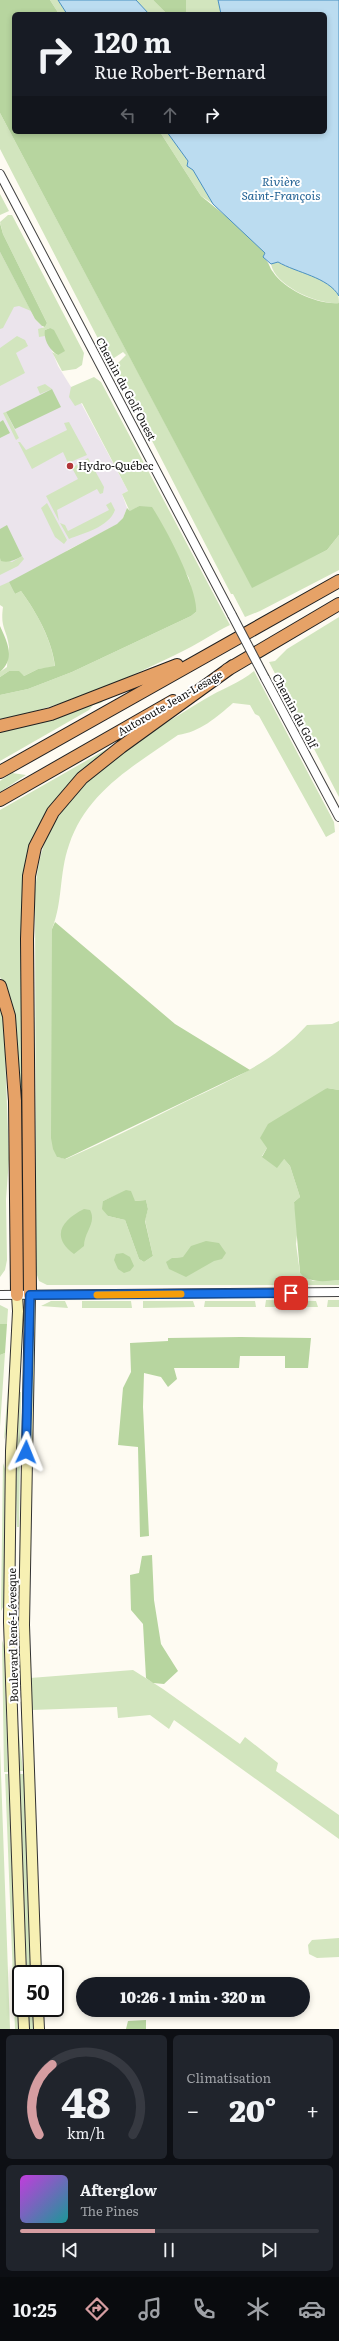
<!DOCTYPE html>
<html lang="fr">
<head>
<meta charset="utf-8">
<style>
  body { margin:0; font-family:Literata,serif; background:#20242c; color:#f1f3f6; height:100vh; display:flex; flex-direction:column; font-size:15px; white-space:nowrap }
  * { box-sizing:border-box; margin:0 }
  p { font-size:13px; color:#9ea1a6 }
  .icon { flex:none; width:22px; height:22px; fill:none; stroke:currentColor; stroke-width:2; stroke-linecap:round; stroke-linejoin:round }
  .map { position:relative; height:2029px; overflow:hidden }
  .sheet { display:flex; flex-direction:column; gap:6px; padding:6px; background:#0d0f14; flex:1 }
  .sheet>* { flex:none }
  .guide { position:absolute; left:12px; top:12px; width:315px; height:122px; border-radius:6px; box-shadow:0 2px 6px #0003; background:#171b24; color:#f1f3f6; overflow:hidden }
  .speed { position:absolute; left:12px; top:1965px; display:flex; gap:8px; font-size:20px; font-weight:700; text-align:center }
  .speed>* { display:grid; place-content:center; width:52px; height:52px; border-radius:50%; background:#171b24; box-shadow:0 2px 6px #0003; line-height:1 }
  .speed .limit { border:2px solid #111; border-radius:6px; background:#fff; color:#111 }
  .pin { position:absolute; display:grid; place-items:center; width:34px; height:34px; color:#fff; margin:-17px; border-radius:8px; box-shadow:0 2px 6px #0006 }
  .me { position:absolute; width:44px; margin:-22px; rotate:2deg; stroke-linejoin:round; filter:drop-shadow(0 0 3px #0008) }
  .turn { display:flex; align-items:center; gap:14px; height:84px; padding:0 16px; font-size:18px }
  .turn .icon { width:52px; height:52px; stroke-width:2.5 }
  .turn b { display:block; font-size:28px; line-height:34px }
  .lanes { display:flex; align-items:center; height:38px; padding:0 16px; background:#0003; justify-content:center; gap:20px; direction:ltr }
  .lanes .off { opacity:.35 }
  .big { font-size:30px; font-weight:800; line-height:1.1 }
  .sheet .widget { flex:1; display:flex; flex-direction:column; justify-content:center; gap:6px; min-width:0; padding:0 14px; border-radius:6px; background:#20242c }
  .sheet .dial { align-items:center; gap:0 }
  .dial svg { height:104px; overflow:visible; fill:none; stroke:#363941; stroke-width:7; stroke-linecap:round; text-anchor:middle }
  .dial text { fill:#f1f3f6; stroke:none }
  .song { display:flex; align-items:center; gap:12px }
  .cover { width:48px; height:48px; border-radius:6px; background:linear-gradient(135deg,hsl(290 70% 55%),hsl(180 70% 35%)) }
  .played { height:4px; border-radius:2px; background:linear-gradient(90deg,#d59da1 45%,#363941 45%) }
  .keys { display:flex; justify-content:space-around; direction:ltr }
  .heat { display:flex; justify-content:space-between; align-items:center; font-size:22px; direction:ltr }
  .sheet .tiles { flex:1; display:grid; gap:6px; grid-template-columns:1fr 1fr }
  .widget:last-child { grid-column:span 2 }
  .trip { position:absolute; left:76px; top:1977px; width:234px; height:40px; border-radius:20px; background:#171b24; box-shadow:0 2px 6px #0003; font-weight:800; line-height:40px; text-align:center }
  .dock { display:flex; height:64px; justify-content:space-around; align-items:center; background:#090b0e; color:#9ea1a6 }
  .dock .icon { width:28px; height:28px }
  .dock .on { color:#d59da1 }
  .dock b { font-size:18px; color:#f1f3f6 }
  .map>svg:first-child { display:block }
</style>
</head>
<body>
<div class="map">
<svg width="339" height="2029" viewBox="0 0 339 2029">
  <rect width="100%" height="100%" fill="#fefbf2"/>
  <path fill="#ebe4ec" d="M0,252L35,319L42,326L58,366L81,403L128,491L122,494L127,508L123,518L118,524L68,550L0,602Z"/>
  <path fill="#d2e5be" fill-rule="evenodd" d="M50,0H58L67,14H59Z
    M136,0H153L167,14H149Z
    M186,0H218L221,14H186Z
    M0,113L252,587L327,550L339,535V570L260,611L245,617L233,594H231L115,369L116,365L126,355L123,352L114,358L107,356L0,149Z
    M160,132H167L188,161L187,166L193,170L213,204L201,196Z
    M0,194L9,211L0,215Z
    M8,215H12L84,353L82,365L76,369L62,371L52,352L58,355L50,328L45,330V336L39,337L38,329L45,327L47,323L3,234L0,222Z
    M0,252L31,311L19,306L14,307L3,328L0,329Z
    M278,262C294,271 321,276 333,286C338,290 339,297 339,303C318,305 275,286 271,264Z
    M17,336L25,340L28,346L16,353L25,373L0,386V348Z
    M94,377L101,382L230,625C215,632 201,642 185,650C127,679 64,707 0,719V695L28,689L72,672L191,616L196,612L189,578L181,565L139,506L130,512L122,494L128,491L82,403L75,406L69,397L71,387Z
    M45,384L52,389L40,394L37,387Z
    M6,412L19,438L16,440L3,413Z
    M69,422L87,455L68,463L63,452L32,469L18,442H20L26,450L67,430L64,423Z
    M88,458L104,487L103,493L100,494L97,489L57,510L59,521L46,496L78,479L72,468Z
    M111,502L115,510C109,527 84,533 69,539L60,523L65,525L68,531L109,510L106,505Z
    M47,503L67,540L64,544L55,537L41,508Z
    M0,544V558L12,562L22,556L24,559L18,566L0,575Z
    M9,582L15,594L21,591C37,613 52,640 55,667L38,669L24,676L9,671L0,677V672L7,667C7,660 9,653 9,647C7,629 0,629 3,607L0,605V586Z
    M339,617V797L269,662L275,661L287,649Z
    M254,671L334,822L335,832L326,837L259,716L255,714L250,705L233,703C217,717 200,732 178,735C134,766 87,791 69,845C59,873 63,902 52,929L57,1157L66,1159C107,1141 147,1121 187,1101C230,1080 274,1062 307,1025L332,1024L339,1021V1090L327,1088L267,1148L262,1156L284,1159L290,1166L300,1197L294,1202L298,1226L296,1244L300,1273L313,1281L339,1280V1285H47L39,1281L36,1272L35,890C37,877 38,862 43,848C66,781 146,735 205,699C221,689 240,683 254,671ZM121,1193L135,1201L146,1200L148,1209L145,1220L153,1256L144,1262L139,1259L125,1220L108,1216L103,1201ZM183,1257L222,1259L172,1258Z
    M108,696L101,703L93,705L89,710L0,761V731L51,720Z
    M112,746L113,748L32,842L25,1264L23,1283H21L7,992L0,977V810Z
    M12,773L26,775L0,792V781Z
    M0,1003L4,1025L9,1159L6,1199L7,1260L5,1270L0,1277Z
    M266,1300L316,1301L318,1307H265Z
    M328,1300H339V1307H327Z
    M51,1301H65L68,1308L41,1306Z
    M82,1301H131L132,1308H82Z
    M143,1301H193L195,1307L143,1308Z
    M205,1301H255L256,1307H204Z
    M0,1305L8,1309L7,1324H0Z
    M5,1353L0,1427V1355Z
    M8,1387L7,1431L4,1440Z
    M19,1392H21L19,1527H17L16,1487Z
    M3,1463L5,1469L4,1605L1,1611Z
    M2,1640L4,1646L8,1772H4Z
    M133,1670L163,1689L240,1744L245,1737L278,1763L276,1771L339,1815V1839L174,1720L169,1729L150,1715L118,1718L117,1707L31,1710L30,1678Z
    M16,1726H18L23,1771H18Z
    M0,1745L10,2029H0Z
    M5,1774H8L18,2029H15Z
    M18,1774H24L32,1974H27Z
    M339,1938V1957L317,1958L309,1954L308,1945L312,1940Z
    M28,2008H33L34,2029H30Z"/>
  <path fill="#b7d59f" d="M0,0H50L59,14H14V132H160L201,196L232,221L265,253L263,257C270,263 269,267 273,272C285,290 318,305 339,303V535L327,550L252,588L0,113Z
    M153,0H186V14H167Z
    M0,223L3,234L47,323L45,327L42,326L35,319L0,252Z
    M50,328L54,330L65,351L58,355C50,351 43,339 45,330Z
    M52,389L61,407L15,429L6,412Z
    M3,420L10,433L0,438V422Z
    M139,506L152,507C164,525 199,590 196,612L191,616L72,672L28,689L0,695V677L9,671H19L24,676L38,669L55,666C52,640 37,613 21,591L15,594L9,582L117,524L123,518L127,508L130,511Z
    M7,525L22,556C15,560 9,563 1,561L0,558V529Z
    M0,626C7,642 16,658 0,672Z
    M55,922L175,1024L250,1070L65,1159L57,1157L53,1149L51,1138L52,929Z
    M327,1088L339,1090V1280C326,1281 310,1284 300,1273L294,1202L300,1197L290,1166L284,1159L277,1168L262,1157L267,1148L260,1138L268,1124Z
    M126,1190L131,1191L135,1201L146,1200L148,1209L145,1221L153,1256L144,1262L139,1259L125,1220L108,1216L102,1209L103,1201Z
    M84,1209L90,1210C97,1223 84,1232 84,1246L74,1254C50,1236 62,1220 84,1209Z
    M206,1241L219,1243L226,1253L222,1259L214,1261L186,1277L169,1269L166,1262L172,1258L183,1257L191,1246Z
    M123,1253L130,1257L134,1266L130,1271L124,1273L118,1269L114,1260L116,1254Z
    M0,1324H7L5,1353L0,1355Z
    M241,1337L311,1338L308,1368H285V1356H240L239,1368H174L177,1379L168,1387L161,1377L144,1373L143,1407L149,1536L140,1537L138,1447L118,1445L123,1388L131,1372L130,1343L168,1341V1338Z
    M152,1555L154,1600L161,1644L178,1671L164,1684L153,1683L146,1678L143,1624L131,1610L130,1575L139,1573L142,1556Z
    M146,2020V2029H126L128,2021Z"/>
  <path fill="#bbdcf0" stroke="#4990c0" d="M58,0H136L149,14H67Z
    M218,0H339V296C328,277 297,273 278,262L271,264L263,257L265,253L213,204L193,170L187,166L188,161L167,132H325V14H221Z"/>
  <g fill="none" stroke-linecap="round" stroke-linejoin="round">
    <g stroke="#424242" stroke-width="10">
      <path id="tertiary" d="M0,174L232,615
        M265,678L339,817
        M0,1295L339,1292"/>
    </g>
    <g stroke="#313131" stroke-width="12">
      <path id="secondary" d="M17,1295L18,1311L11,1451L9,1622L21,1974
        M30,1295L24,1625L36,1974
        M23,2008L24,2029
        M38,2008L39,2029"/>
    </g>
    <g stroke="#202020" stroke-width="14">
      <path id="motorway" d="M227,670L339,604
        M0,726L51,714L177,665
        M0,772L339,581
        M0,800L173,701
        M0,986L9,1016L15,1101L17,1295
        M30,1295L27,939L29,876L35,847L53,812L82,778L121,747L233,666"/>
    </g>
    <use href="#tertiary" stroke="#fff" stroke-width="8"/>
    <use href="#secondary" stroke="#f7f0b3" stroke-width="10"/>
    <use href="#motorway" stroke="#e6a267" stroke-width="12"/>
    <g stroke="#424242" stroke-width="10" stroke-linecap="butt">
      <path id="tertiary-bridge" d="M232,615L265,678"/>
    </g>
    <use href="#tertiary-bridge" stroke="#fff" stroke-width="8"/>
  </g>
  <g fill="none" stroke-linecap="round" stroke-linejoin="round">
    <g stroke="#114b97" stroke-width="10">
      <path id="route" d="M26,1452L30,1295L291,1293"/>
    </g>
    <use href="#route" stroke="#1a73e8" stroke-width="7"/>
    <path stroke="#f59e0b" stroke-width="7" d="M97,1295L181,1294"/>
  </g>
  <circle fill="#b23439" stroke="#fff" stroke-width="1.5" cx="70" cy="466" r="4"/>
  <g text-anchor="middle" stroke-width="4" stroke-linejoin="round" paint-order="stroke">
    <g font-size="11" fill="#0f0f0f" stroke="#fff">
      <text transform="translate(126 389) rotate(62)" y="4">Chemin du Golf Ouest</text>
      <text transform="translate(170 703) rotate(-30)" y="4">Autoroute Jean-Lesage</text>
      <text transform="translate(295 711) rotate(62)" y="4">Chemin du Golf</text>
      <text transform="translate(13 1635) rotate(-91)" y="4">Boulevard René-Lévesque</text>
    </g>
    <g font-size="11" fill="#0f0f0f" stroke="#fff" text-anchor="start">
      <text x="78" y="470">Hydro-Québec</text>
    </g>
    <g font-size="12" font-style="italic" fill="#246395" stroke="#fff">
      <text x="281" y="186">Rivière<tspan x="281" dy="14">Saint-François</tspan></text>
    </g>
  </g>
</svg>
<div class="speed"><div class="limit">50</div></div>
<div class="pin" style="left:291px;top:1293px;background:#d93025"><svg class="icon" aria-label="arrive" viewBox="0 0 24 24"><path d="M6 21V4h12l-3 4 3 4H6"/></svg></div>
<svg class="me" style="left:26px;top:1452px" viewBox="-20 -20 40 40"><path d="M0-17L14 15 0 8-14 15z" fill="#1a73e8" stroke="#fff" stroke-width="4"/></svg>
<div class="trip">10:26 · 1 min · 320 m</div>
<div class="guide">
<div class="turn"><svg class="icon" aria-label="right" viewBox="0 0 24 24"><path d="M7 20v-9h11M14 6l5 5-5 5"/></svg><div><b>120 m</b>Rue Robert-Bernard</div></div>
<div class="lanes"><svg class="icon off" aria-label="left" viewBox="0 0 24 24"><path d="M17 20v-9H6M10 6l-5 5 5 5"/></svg><svg class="icon off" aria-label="ahead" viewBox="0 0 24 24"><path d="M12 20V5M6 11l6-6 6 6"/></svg><svg class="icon" aria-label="right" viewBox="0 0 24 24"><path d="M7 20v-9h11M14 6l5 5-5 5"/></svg></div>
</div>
</div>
<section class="sheet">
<div class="tiles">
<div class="widget dial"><svg viewBox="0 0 100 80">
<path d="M14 69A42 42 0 1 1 86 69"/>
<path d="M14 69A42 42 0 0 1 24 15" stroke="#d59da1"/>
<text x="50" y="56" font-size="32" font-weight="700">48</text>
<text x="50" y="72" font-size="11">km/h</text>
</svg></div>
<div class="widget"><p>Climatisation</p>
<div class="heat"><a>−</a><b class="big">20°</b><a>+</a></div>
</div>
<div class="widget">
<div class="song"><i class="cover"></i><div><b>Afterglow</b><p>The Pines</p></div></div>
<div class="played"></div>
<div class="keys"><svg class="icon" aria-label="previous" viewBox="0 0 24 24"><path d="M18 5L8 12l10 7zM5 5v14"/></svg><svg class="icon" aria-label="pause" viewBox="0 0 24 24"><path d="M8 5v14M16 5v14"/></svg><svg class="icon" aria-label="next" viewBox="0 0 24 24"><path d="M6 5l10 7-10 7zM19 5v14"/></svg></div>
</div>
</div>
</section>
<nav class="dock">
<b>10:25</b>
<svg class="icon on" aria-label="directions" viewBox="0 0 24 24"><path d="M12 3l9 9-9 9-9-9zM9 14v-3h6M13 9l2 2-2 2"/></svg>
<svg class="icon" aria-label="music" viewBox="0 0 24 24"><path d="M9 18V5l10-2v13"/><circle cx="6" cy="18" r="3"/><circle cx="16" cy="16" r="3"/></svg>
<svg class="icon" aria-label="phone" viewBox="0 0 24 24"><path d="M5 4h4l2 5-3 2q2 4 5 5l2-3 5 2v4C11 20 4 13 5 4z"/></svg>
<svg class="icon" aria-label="climate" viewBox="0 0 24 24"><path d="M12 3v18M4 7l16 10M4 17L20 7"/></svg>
<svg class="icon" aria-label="car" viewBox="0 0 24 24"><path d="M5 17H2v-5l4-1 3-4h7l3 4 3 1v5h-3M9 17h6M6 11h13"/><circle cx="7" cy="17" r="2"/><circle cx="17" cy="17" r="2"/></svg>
</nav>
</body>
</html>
